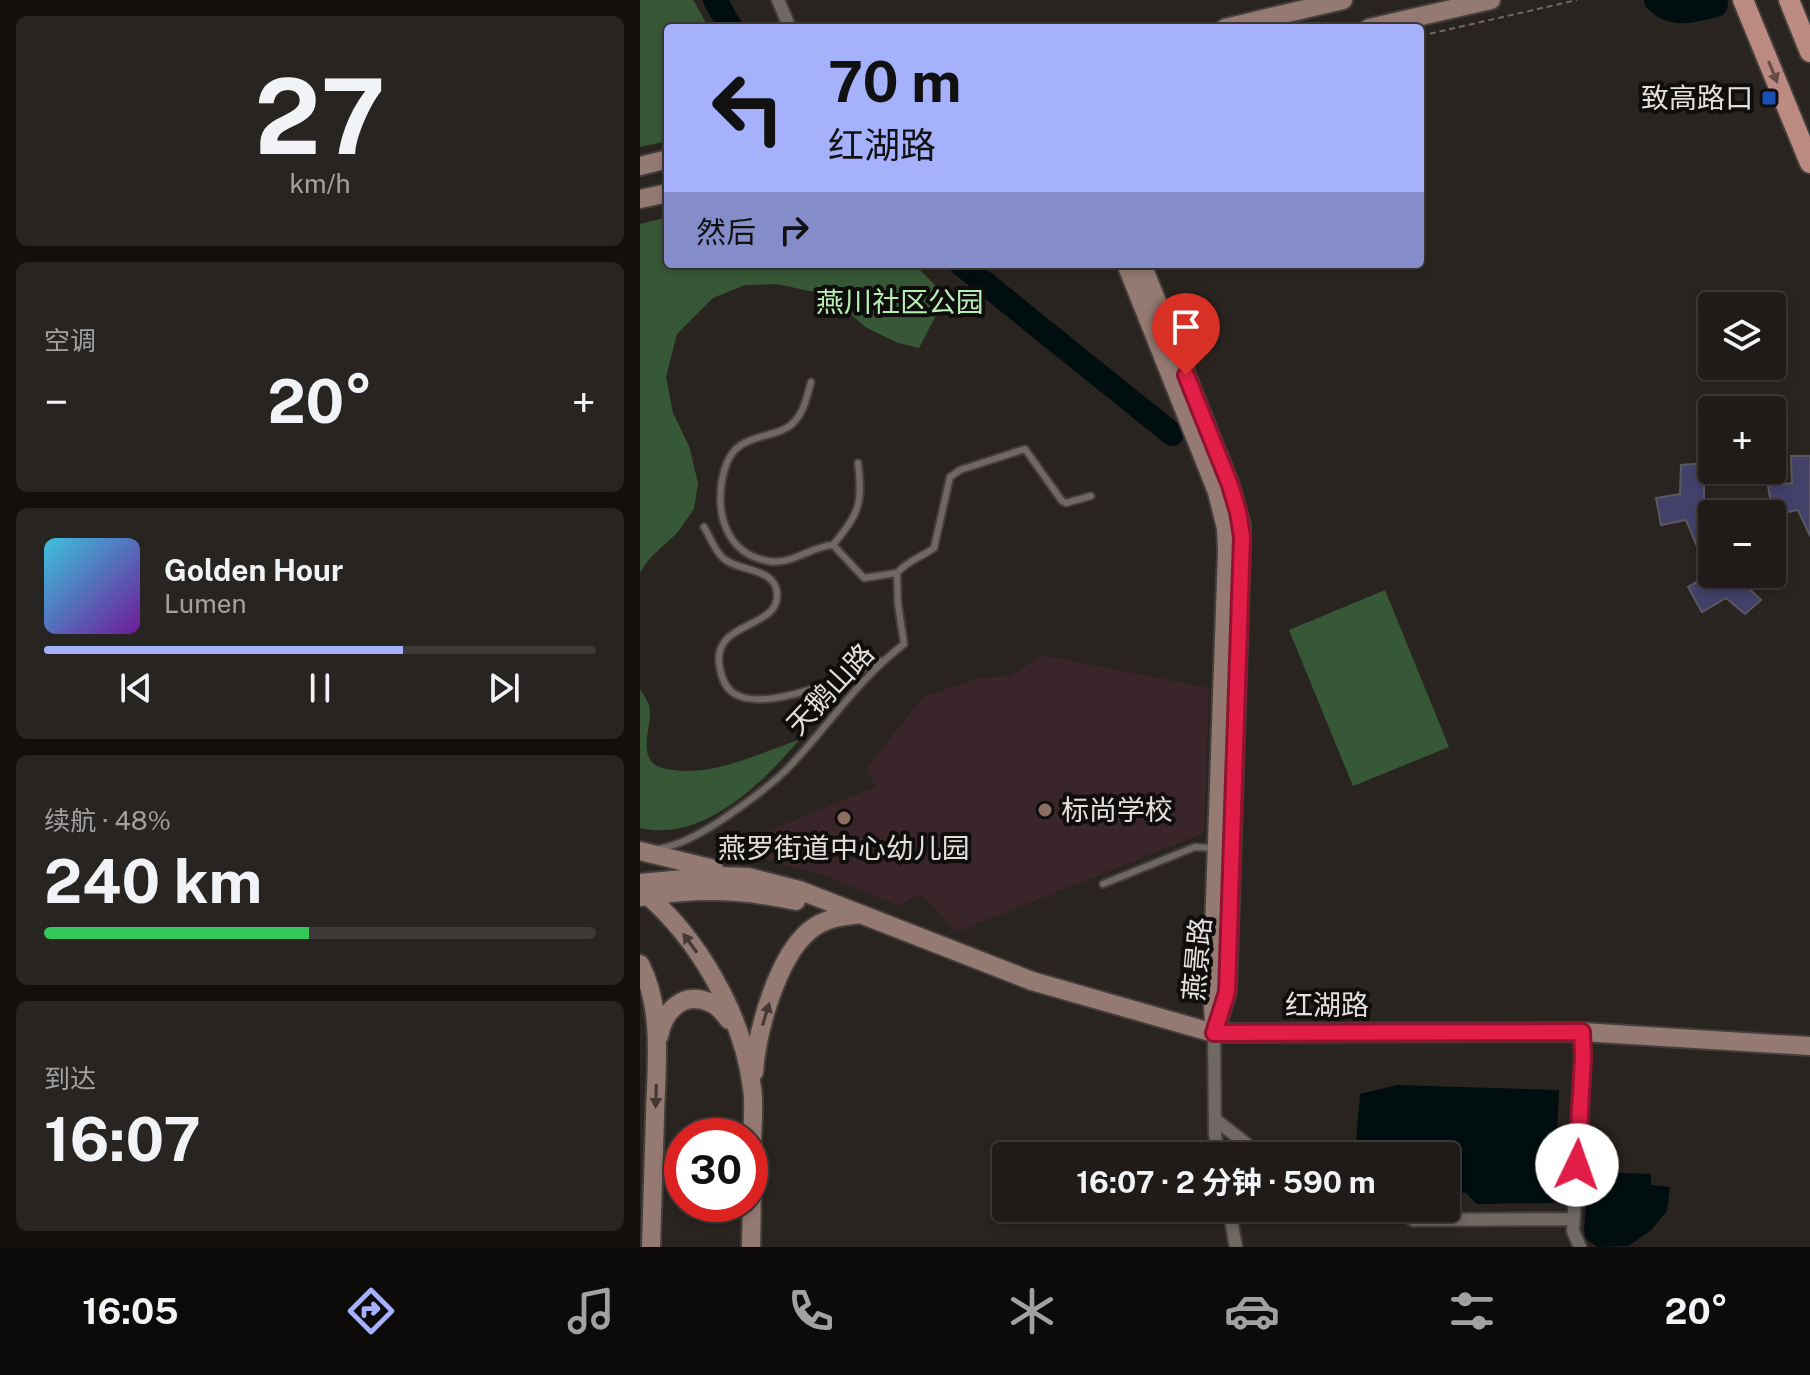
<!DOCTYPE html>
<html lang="zh">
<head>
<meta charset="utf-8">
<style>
  body { margin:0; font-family:"Public Sans","Noto Sans SC",sans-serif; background:#282421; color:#f1f3f6; height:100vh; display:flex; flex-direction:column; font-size:30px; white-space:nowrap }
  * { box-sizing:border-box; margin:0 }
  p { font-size:26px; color:#a2a1a2 }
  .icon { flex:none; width:44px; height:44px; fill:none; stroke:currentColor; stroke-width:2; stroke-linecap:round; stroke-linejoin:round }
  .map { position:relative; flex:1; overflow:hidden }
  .drawer { display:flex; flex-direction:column; gap:16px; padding:16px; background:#120f0d; width:640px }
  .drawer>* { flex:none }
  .top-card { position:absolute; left:24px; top:24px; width:760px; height:244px; border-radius:8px; box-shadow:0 4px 12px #0003,0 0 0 2px #3d3937; background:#a6b1fc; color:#111; overflow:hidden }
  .fabs { position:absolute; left:1058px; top:292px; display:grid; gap:16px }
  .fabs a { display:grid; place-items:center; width:88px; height:88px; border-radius:8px; background:#201b18; box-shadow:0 4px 12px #0003,0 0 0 2px #3d3937; font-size:40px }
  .speed { position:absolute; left:24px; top:1118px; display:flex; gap:16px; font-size:40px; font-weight:700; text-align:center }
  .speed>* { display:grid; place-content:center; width:104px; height:104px; border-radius:50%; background:#201b18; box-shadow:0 4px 12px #0003,0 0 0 2px #3d3937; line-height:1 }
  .speed .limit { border:12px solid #d22; background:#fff; color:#111 }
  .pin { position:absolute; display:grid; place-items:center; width:68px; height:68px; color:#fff; margin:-82px -34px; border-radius:50% 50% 50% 0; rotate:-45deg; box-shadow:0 0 8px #0007 }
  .pin .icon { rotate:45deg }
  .me { position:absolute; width:88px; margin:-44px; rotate:3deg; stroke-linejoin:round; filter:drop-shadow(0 0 6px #0008) }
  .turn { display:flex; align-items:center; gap:28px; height:168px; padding:0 32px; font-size:36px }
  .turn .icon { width:104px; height:104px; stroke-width:2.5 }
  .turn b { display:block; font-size:56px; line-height:68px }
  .then { display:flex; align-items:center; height:76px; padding:0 32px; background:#0003; gap:16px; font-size:30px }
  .big { font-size:60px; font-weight:700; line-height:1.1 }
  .drawer .tile { flex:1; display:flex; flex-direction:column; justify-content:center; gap:12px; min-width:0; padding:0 28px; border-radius:12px; background:#282421 }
  .drawer .dial { align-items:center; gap:0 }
  .dial b { font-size:104px; line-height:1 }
  .song { display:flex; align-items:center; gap:24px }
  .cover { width:96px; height:96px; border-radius:12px; background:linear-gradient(135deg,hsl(190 70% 55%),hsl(280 70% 35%)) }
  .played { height:8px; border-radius:4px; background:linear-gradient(90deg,#a6b1fc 65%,#3d3937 65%) }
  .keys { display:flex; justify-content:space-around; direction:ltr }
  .heat { display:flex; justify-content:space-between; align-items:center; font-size:44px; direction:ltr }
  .charge { height:12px; border-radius:6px; background:linear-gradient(90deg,#34c759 48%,#3d3937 0) }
  .trip { position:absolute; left:352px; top:1142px; width:468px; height:80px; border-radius:8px; background:#201b18; box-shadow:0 4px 12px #0003,0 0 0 2px #3d3937; font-weight:700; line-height:80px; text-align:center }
  .menu { display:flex; height:128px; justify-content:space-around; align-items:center; background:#0d0b0a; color:#a2a1a2 }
  .menu .icon { width:56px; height:56px }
  .menu .selected { color:#a6b1fc }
  .menu b { font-size:36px; color:#f1f3f6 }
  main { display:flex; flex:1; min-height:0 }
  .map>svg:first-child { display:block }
</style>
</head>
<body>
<main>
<section class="drawer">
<div class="tile dial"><b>27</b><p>km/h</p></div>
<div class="tile"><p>空调</p>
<div class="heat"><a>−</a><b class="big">20°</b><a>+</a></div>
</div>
<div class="tile">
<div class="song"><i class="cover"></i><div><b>Golden Hour</b><p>Lumen</p></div></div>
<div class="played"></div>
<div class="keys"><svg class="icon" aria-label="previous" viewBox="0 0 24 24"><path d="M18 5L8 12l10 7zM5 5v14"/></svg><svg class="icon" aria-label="pause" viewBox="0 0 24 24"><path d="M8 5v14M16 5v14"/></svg><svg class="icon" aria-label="next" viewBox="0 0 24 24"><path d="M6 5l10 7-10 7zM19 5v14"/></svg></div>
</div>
<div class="tile"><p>续航 · 48%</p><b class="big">240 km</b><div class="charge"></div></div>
<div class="tile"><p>到达</p><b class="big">16:07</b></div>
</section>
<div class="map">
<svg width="1170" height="1247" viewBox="0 0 1170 1247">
  <rect width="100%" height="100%" fill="#2a2420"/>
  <path fill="#3a262a" d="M401,655L569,688L564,833L316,932L281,894L258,905L181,874L85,849L235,787L227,768L283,697L340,678L371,676Z"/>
  <path fill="#375837" d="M0,0H53L69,28H28V141L0,147Z
    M28,217V264H274L306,296L279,348L258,343L227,328L202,307L179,293L137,284L105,285L73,298L37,334L26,377L33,413L49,446L58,483L54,509L37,533L11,557L0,572V224Z
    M745,590L809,747L713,786L649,630Z
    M0,689C3,694 7,700 9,705C13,722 3,738 8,755C12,767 22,768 33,770C75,776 119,753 159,740C123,783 62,843 0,828Z"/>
  <path fill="#000e10" d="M757,1085L919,1090L914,1203L837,1204L826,1193L812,1192L806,1197V1156H715L720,1094Z
    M949,1172L1011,1174V1185L1030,1187L1027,1211L1011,1230L989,1246L957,1247L945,1238L944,1229Z"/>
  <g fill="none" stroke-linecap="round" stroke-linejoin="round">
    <path stroke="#000e10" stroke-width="24" d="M75,0L91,28
      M1016,0C1033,18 1055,10 1076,5
      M321,264L532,434"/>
  </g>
  <path fill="#43406a" stroke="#595960" stroke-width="2" d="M1151,456H1170V536L1158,510L1133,515L1128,486L1152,483Z
    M1064,463V510L1072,530V574H1094L1121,600L1105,614L1086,598L1062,612L1048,587L1069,575L1046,520L1021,525L1016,498L1040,494L1041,465Z"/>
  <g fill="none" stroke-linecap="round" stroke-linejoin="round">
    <g stroke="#443f3c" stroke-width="10">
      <path id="lane" d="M171,382C167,396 164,412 154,422C141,437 109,434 94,451C87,459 84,469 82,480C76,515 87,554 128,561C151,566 171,546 193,545L224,578L257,573
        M64,527C70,537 75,551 83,558C98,572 135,567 137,593C140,631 69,619 80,669C82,679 86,689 95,694C128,713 208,676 241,661
        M193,545C219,513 223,505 218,463
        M19,849C42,844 60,834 80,821C104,805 127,789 147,769C187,728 218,679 264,644L258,604L257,573C269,560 280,558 294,548L310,477L320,470L385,449L422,501L426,503L451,496
        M463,884L555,847L574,848"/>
    </g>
    <g stroke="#443f3c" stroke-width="16">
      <path id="street" d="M138,0L150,28
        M574,1033L575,1134L579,1156
        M576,1120L619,1154L629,1156
        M589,1208L596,1247
        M755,1208L774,1220L933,1219
        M940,1247L933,1231L943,1057L942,1032"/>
    </g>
    <g stroke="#443f3c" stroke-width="22">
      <path id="secondary" d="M585,28L703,0
        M729,28L851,0
        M0,166L28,159
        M0,199L28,193
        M486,264L577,492L586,528L587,551L572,989L574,1023
        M502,264L590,485L601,525V549L587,992L574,1033
        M0,851L74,869
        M0,883L75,876L108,877L159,890L392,981L574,1033L942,1032L1170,1046
        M0,889C57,935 103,1015 112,1088C115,1106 112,1125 112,1143C112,1178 112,1212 111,1247
        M0,897C59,888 98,889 156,901
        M0,964C24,1010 16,1067 15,1117C14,1160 12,1204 11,1247
        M19,1036C24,1011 43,990 71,1003C79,1006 84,1014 89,1020
        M114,1072C117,1031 137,958 169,931C184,918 202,916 221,914"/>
    </g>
    <g stroke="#443f3c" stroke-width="24">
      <path id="primary" d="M1103,0L1170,163
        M1149,0L1170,52"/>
    </g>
    <path stroke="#706a67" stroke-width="2" stroke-dasharray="6 4" stroke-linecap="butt" d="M780,36L937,0"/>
    <use href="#lane" stroke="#6f6863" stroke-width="6"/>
    <use href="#street" stroke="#6f6863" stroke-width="12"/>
    <use href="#secondary" stroke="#957a73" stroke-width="18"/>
    <use href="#primary" stroke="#bb8b82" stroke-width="20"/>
  </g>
  <defs><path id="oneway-solid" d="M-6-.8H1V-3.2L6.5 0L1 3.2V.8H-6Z" transform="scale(2)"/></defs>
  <use fill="#664c47" href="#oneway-solid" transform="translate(1133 72) rotate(68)"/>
  <g fill="#453935">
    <use href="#oneway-solid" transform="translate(50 943) rotate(-126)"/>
    <use href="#oneway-solid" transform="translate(126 1014) rotate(-73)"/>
    <use href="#oneway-solid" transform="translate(16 1096) rotate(92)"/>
  </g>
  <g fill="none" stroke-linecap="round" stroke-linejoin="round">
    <g stroke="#92132f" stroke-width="20">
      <path id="route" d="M546,375L590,485L598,512L602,537L587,992L574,1033L942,1032L943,1057L937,1165"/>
    </g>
    <use href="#route" stroke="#e11d48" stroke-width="14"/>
  </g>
  <rect fill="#1a4fb4" stroke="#100e0c" stroke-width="3" x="1121" y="90" width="16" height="16" rx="4"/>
  <g fill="#8d6e63" stroke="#100e0c" stroke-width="3">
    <circle cx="405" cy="810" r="8"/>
    <circle cx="204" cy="818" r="8"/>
  </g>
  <g text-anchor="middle" stroke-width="8" stroke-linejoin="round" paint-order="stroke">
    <g font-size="28" fill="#e3dfdc" stroke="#100e0c" text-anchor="end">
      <text x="1113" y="108">致高路口</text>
      <text x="421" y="820" text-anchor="start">标尚学校</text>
      <text x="204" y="858" text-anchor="middle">燕罗街道中心幼儿园</text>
    </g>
    <g font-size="28" fill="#b6efb3" stroke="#100e0c">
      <text x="260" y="312">燕川社区公园</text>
    </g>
    <g font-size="28" fill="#e3dfdc" stroke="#100e0c">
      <text transform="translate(190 689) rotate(-47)" y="10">天鹅山路</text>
      <text transform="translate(557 959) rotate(-85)" y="10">燕景路</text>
      <text x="687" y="1015">红湖路</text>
    </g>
  </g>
</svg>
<div class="fabs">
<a><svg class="icon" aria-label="layers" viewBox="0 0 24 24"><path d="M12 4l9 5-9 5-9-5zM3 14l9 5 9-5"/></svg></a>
<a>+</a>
<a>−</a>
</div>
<div class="speed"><div class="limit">30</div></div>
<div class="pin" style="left:546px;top:375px;background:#d93025"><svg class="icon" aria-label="arrive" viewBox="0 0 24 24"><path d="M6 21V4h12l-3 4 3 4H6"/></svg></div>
<svg class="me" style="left:937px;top:1165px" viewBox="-20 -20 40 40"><circle r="19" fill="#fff"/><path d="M0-13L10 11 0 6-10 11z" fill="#e11d48"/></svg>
<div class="trip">16:07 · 2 分钟 · 590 m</div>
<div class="top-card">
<div class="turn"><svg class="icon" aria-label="left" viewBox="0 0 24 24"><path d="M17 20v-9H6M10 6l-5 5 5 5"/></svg><div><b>70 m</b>红湖路</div></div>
<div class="then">然后<svg class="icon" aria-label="right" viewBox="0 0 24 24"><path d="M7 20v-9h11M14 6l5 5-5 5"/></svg></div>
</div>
</div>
</main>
<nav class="menu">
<b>16:05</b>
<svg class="icon selected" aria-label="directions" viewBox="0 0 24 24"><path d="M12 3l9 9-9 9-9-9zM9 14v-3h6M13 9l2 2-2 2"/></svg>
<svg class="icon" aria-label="music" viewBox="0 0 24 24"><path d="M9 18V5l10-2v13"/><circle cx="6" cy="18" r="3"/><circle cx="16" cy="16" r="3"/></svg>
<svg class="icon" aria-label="phone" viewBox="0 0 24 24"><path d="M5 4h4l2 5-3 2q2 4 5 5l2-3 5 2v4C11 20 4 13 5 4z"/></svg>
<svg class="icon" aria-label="climate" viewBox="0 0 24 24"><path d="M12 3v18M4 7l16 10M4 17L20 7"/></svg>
<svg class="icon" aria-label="car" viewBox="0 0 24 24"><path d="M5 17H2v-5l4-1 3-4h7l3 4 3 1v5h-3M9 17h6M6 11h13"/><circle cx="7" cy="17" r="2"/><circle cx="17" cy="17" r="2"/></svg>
<svg class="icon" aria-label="filters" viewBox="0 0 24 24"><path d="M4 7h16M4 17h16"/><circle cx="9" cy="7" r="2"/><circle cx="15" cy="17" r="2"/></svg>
<b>20°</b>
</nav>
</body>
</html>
